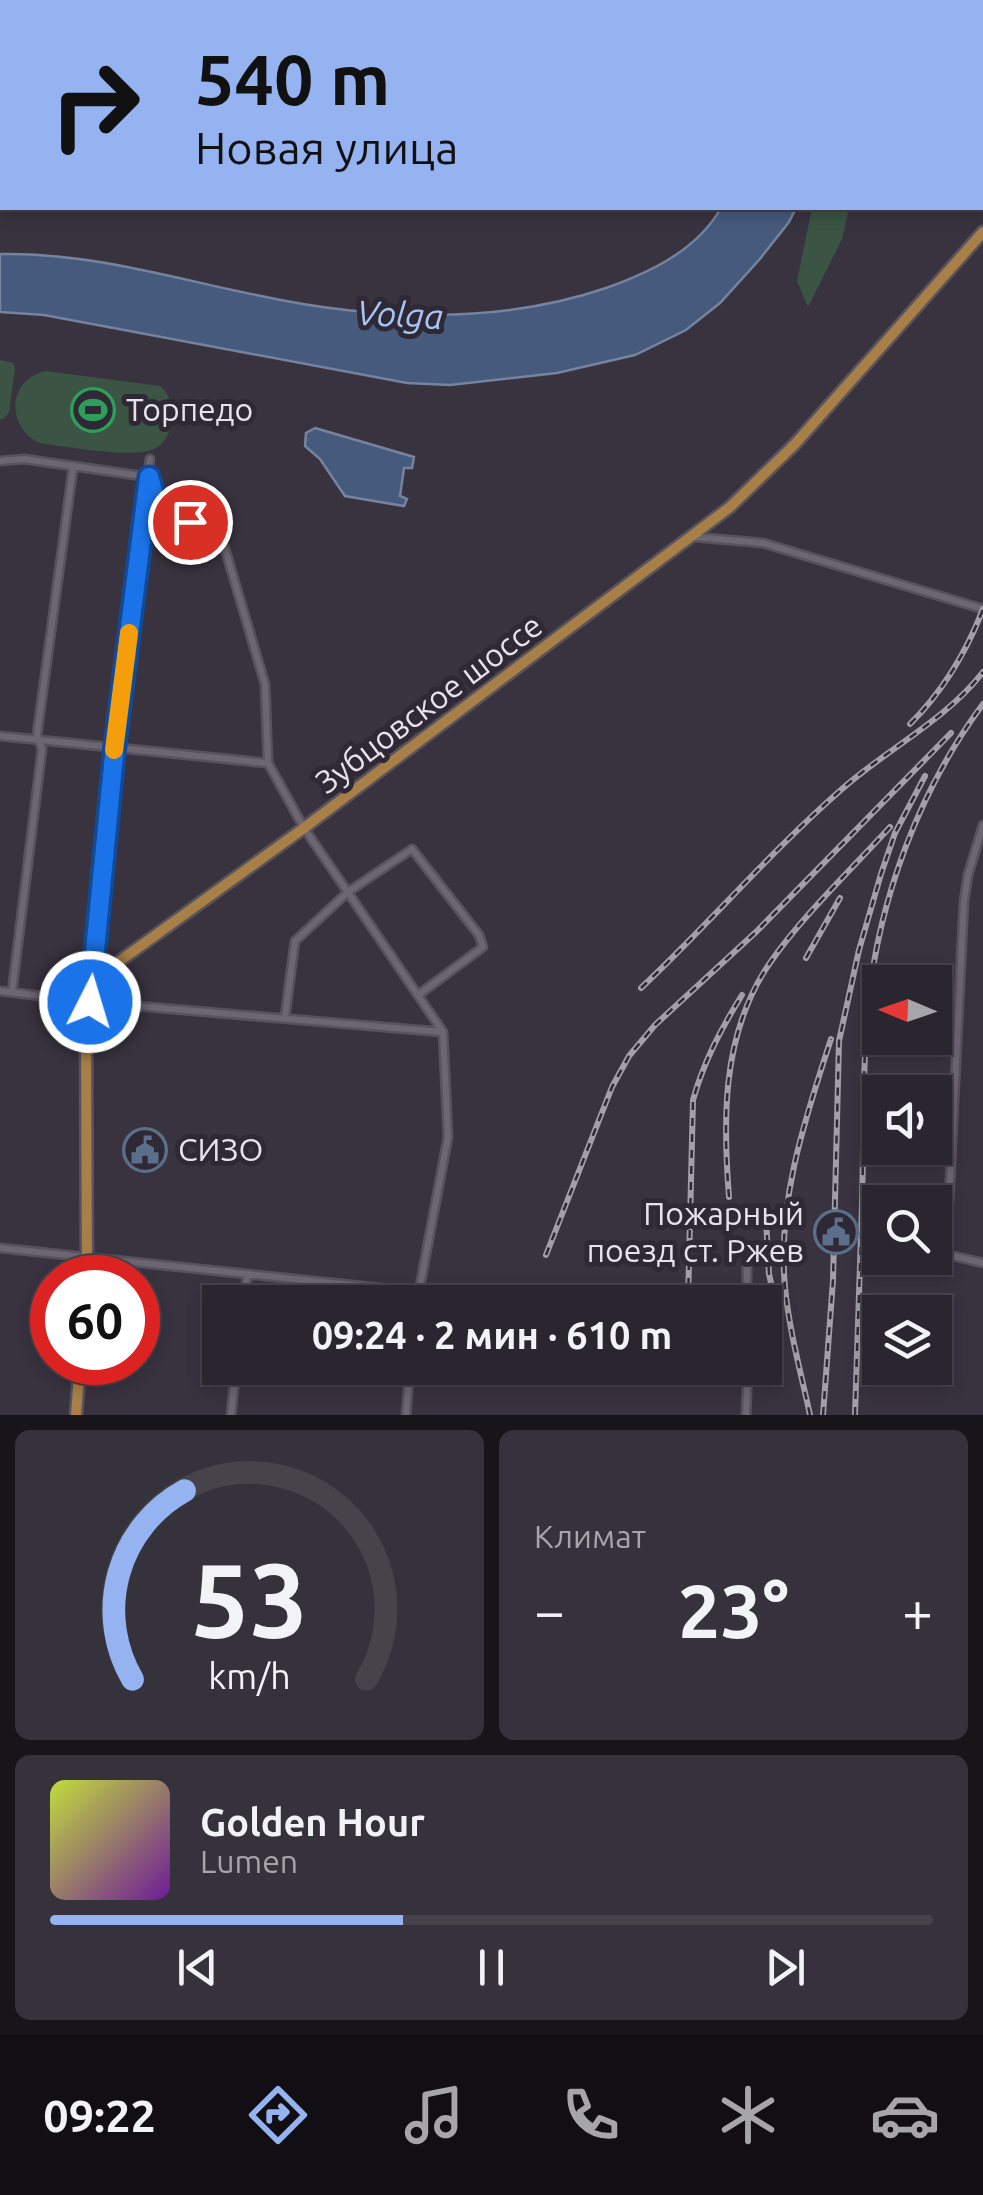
<!DOCTYPE html>
<html lang="ru">
<head>
<meta charset="utf-8">
<style>
  body { margin:0; font-family:Ubuntu,sans-serif; background:#36323b; color:#f1f3f6; height:100vh; display:flex; flex-direction:column; font-size:38px; white-space:nowrap }
  * { box-sizing:border-box; margin:0 }
  p { font-size:32px; color:#a5a5aa }
  .icon { flex:none; width:55px; height:55px; fill:none; stroke:currentColor; stroke-width:2; stroke-linecap:round; stroke-linejoin:round }
  .map { position:relative; height:1415px; overflow:hidden }
  .sheet { display:flex; flex-direction:column; gap:15px; padding:15px; background:#17151a; flex:1 }
  .sheet>* { flex:none }
  .hud { position:absolute; left:0px; top:0px; width:985px; height:210px; box-shadow:0 5px 15px #0003,0 0 0 2px #46434b; background:#95b2f1; color:#111; overflow:hidden }
  .needle { width:65px; rotate:272deg }
  .buttons { position:absolute; left:862px; top:965px; display:grid; gap:20px }
  .buttons a { display:grid; place-items:center; width:90px; height:90px; border-radius:0px; background:#2a262f; box-shadow:0 5px 15px #0003,0 0 0 2px #46434b; font-size:50px }
  .speed { position:absolute; left:30px; top:1255px; display:flex; gap:20px; font-size:50px; font-weight:700; text-align:center }
  .speed>* { display:grid; place-content:center; width:130px; height:130px; border-radius:50%; background:#2a262f; box-shadow:0 5px 15px #0003,0 0 0 2px #46434b; line-height:1 }
  .speed .limit { border:15px solid #d22; background:#fff; color:#111 }
  .pin { position:absolute; display:grid; place-items:center; width:85px; height:85px; color:#fff; margin:-42px; border:5px solid #fff; border-radius:50%; box-shadow:0 2px 10px #0007 }
  .me { position:absolute; width:110px; margin:-55px; rotate:5deg; stroke-linejoin:round; filter:drop-shadow(0 0 8px #0008) }
  .turn { display:flex; align-items:center; gap:35px; height:210px; padding:0 30px; font-size:45px }
  .turn .icon { width:130px; height:130px; stroke-width:2.5 }
  .turn b { display:block; font-size:70px; line-height:85px }
  .big { font-size:75px; font-weight:700; line-height:1.1 }
  .sheet .card { flex:1; display:flex; flex-direction:column; justify-content:center; gap:15px; min-width:0; padding:0 35px; border-radius:15px; background:#36323b }
  .sheet .dial { align-items:center; gap:0 }
  .dial svg { height:260px; overflow:visible; fill:none; stroke:#46434b; stroke-width:7; stroke-linecap:round; text-anchor:middle }
  .dial text { fill:#f1f3f6; stroke:none }
  .song { display:flex; align-items:center; gap:30px }
  .cover { width:120px; height:120px; border-radius:15px; background:linear-gradient(135deg,hsl(70 70% 55%),hsl(280 70% 35%)) }
  .played { height:10px; border-radius:5px; background:linear-gradient(90deg,#95b2f1 40%,#46434b 40%) }
  .keys { display:flex; justify-content:space-around; direction:ltr }
  .heat { display:flex; justify-content:space-between; align-items:center; font-size:55px; direction:ltr }
  .sheet .tiles { flex:1; display:grid; gap:15px; grid-template-columns:1fr 1fr }
  .card:last-child { grid-column:span 2 }
  .trip { position:absolute; left:202px; top:1285px; width:580px; height:100px; border-radius:0px; background:#2a262f; box-shadow:0 5px 15px #0003,0 0 0 2px #46434b; font-weight:700; line-height:100px; text-align:center }
  .menu { display:flex; height:160px; justify-content:space-around; align-items:center; background:#110f13; color:#a5a5aa }
  .menu .icon { width:70px; height:70px }
  .menu .selected { color:#95b2f1 }
  .menu b { font-size:45px; color:#f1f3f6 }
  .map>svg:first-child { display:block }
</style>
</head>
<body>
<div class="map">
<svg width="983" height="1415" viewBox="0 0 983 1415">
  <rect width="100%" height="100%" fill="#38333f"/>
  <path fill="#3b5443" d="M812,208H849L842,239L808,307L797,281Z
    M0,360L13,363L15,368L9,413L3,419H0Z
    M46,371L160,386C170,394 174,408 172,422C171,431 165,443 156,448C137,460 64,446 39,443C6,427 7,379 46,371Z"/>
  <path fill="#465a7d" stroke="#76839e" stroke-width="2.5" d="M721,208H796L789,222L759,260L720,303L686,330L635,355L557,373L450,385L407,383L44,315L0,312V254C88,252 176,279 261,296C373,320 497,325 606,288C651,272 697,250 721,208Z
    M315,428L414,457L412,468H404L400,496L407,499L404,506L345,496L320,459L305,446L306,433Z"/>
  <g fill="none" stroke-linecap="round" stroke-linejoin="round">
    <g stroke="#58525d" stroke-width="11">
      <path id="street" d="M0,461L24,459L149,477L156,501L223,542L265,684L268,763L304,828L443,1032
        M694,537L763,543L983,609
        M0,736L267,763
        M983,825L968,875L964,901L947,1242L949,1255L983,1263
        M92,980L115,745L150,459
        M0,991L90,1002L442,1032
        M12,992L42,749L37,735L73,468
        M285,1017L295,941L348,892L412,849L479,935L483,947L418,995
        M0,1248L418,1292L462,1302
        M747,1267V1302
        M244,1302L247,1276
        M417,1302L448,1137L443,1032
        M231,1415L236,1368
        M406,1415L410,1368
        M746,1415L748,1368"/>
    </g>
    <g stroke="#58525d" stroke-width="15">
      <path id="primary" d="M87,1278L86,1029L92,981L304,828L730,507L795,444L983,232
        M76,1415L80,1362"/>
    </g>
    <use href="#street" stroke="#6c6673" stroke-width="6"/>
    <use href="#primary" stroke="#a88047" stroke-width="10"/>
    <g stroke="#a39fa8" stroke-width="6">
      <path id="rail" d="M910,724C943,691 966,653 983,609
        M806,958L840,898
        M641,988C710,923 771,851 842,789C887,749 946,720 983,672
        M729,1197C723,1121 722,1040 764,972C794,924 851,870 890,827
        M766,1219L769,1274L776,1305
        M546,1255L612,1087L629,1056L655,1025L757,931L951,733
        M688,1302L693,1100C704,1061 721,1029 742,995
        M674,1381L677,1368
        M810,1415C801,1373 789,1330 785,1287C777,1201 805,1119 831,1039
        M823,1415L833,1280L839,1041L859,950L881,874L895,833L925,776
        M855,1415C857,1344 860,1273 862,1203C864,1137 862,1071 868,1005C879,899 919,790 983,704"/>
    </g>
    <use href="#rail" stroke="#2e2935" stroke-width="2.5" stroke-dasharray="8" stroke-linecap="butt"/>
  </g>
  <g fill="none" stroke-linecap="round" stroke-linejoin="round">
    <g stroke="#114b97" stroke-width="25">
      <path id="route" d="M90,1002L115,745L149,477L156,502L190,522"/>
    </g>
    <use href="#route" stroke="#1a73e8" stroke-width="18"/>
    <path stroke="#f59e0b" stroke-width="18" d="M114,750L129,633"/>
  </g>
  <defs>
    <g id="stadium-ring" transform="scale(2.25)"><circle r="9.5" fill="#2e2935" stroke="#2e9e5b" stroke-width="1.5"/><path d="M0-5a6.5 5 0 1 0 0 10a6.5 5 0 1 0 0-10ZM-3.5-1.8h7v3.6h-7Z" fill="#2e9e5b"/></g>
    <g id="civic-ring" transform="scale(2.25)"><circle r="9.5" fill="#2e2935" stroke="#5c6f8a" stroke-width="1.5"/><path d="M-.6-6.5H3V-4.5H.6V-3L4-1V1h2V6H-6V1h2V-1L-.6-3ZM-1.2 2.5V6h2.4V2.5Z" fill="#5c6f8a"/></g>
  </defs>
  <g fill-rule="evenodd">
    <use href="#stadium-ring" x="93" y="410"/>
    <use href="#civic-ring" x="145" y="1150"/>
    <use href="#civic-ring" x="836" y="1232"/>
  </g>
  <g text-anchor="middle" stroke-width="10" stroke-linejoin="round" paint-order="stroke">
    <g font-size="32" fill="#e7e3eb" stroke="#2e2935" text-anchor="start">
      <text x="126" y="421">Торпедо</text>
      <text x="178" y="1161">СИЗО</text>
      <text x="804" y="1225" text-anchor="end">Пожарный<tspan x="804" dy="37">поезд ст. Ржев</tspan></text>
    </g>
    <g font-size="32" fill="#e7e3eb" stroke="#2e2935">
      <text transform="translate(429 704) rotate(-37)" y="11">Зубцовское шоссе</text>
    </g>
    <g font-size="35" font-style="italic" fill="#a8c4f4" stroke="#2e2935">
      <text transform="translate(400 315) rotate(3)" y="12">Volga</text>
    </g>
  </g>
</svg>
<div class="buttons">
<a><svg class="needle" viewBox="-14 -14 28 28"><path d="M0-13l5 13h-10z" fill="#e53935"/><path d="M0 13l5-13h-10z" fill="#a5a5aa"/></svg></a>
<a><svg class="icon" aria-label="sound" viewBox="0 0 24 24"><path d="M4 9h4l5-4v14l-5-4H4zM17 9q2 3 0 6"/></svg></a>
<a><svg class="icon" aria-label="search" viewBox="0 0 24 24"><circle cx="10" cy="10" r="6"/><path d="M15 15l6 6"/></svg></a>
<a><svg class="icon" aria-label="layers" viewBox="0 0 24 24"><path d="M12 4l9 5-9 5-9-5zM3 14l9 5 9-5"/></svg></a>
</div>
<div class="speed"><div class="limit">60</div></div>
<div class="pin" style="left:190px;top:522px;background:#d93025"><svg class="icon" aria-label="arrive" viewBox="0 0 24 24"><path d="M6 21V4h12l-3 4 3 4H6"/></svg></div>
<svg class="me" style="left:90px;top:1002px" viewBox="-20 -20 40 40"><circle r="17" fill="#1a73e8" stroke="#fff" stroke-width="3"/><path d="M0-11L8 9 0 5-8 9z" fill="#fff"/></svg>
<div class="trip">09:24 · 2 мин · 610 m</div>
<div class="hud">
<div class="turn"><svg class="icon" aria-label="right" viewBox="0 0 24 24"><path d="M7 20v-9h11M14 6l5 5-5 5"/></svg><div><b>540 m</b>Новая улица</div></div>
</div>
</div>
<section class="sheet">
<div class="tiles">
<div class="card dial"><svg viewBox="0 0 100 80">
<path d="M14 69A42 42 0 1 1 86 69"/>
<path d="M14 69A42 42 0 0 1 30 11" stroke="#95b2f1"/>
<text x="50" y="56" font-size="32" font-weight="700">53</text>
<text x="50" y="72" font-size="11">km/h</text>
</svg></div>
<div class="card"><p>Климат</p>
<div class="heat"><a>−</a><b class="big">23°</b><a>+</a></div>
</div>
<div class="card">
<div class="song"><i class="cover"></i><div><b>Golden Hour</b><p>Lumen</p></div></div>
<div class="played"></div>
<div class="keys"><svg class="icon" aria-label="previous" viewBox="0 0 24 24"><path d="M18 5L8 12l10 7zM5 5v14"/></svg><svg class="icon" aria-label="pause" viewBox="0 0 24 24"><path d="M8 5v14M16 5v14"/></svg><svg class="icon" aria-label="next" viewBox="0 0 24 24"><path d="M6 5l10 7-10 7zM19 5v14"/></svg></div>
</div>
</div>
</section>
<nav class="menu">
<b>09:22</b>
<svg class="icon selected" aria-label="directions" viewBox="0 0 24 24"><path d="M12 3l9 9-9 9-9-9zM9 14v-3h6M13 9l2 2-2 2"/></svg>
<svg class="icon" aria-label="music" viewBox="0 0 24 24"><path d="M9 18V5l10-2v13"/><circle cx="6" cy="18" r="3"/><circle cx="16" cy="16" r="3"/></svg>
<svg class="icon" aria-label="phone" viewBox="0 0 24 24"><path d="M5 4h4l2 5-3 2q2 4 5 5l2-3 5 2v4C11 20 4 13 5 4z"/></svg>
<svg class="icon" aria-label="climate" viewBox="0 0 24 24"><path d="M12 3v18M4 7l16 10M4 17L20 7"/></svg>
<svg class="icon" aria-label="car" viewBox="0 0 24 24"><path d="M5 17H2v-5l4-1 3-4h7l3 4 3 1v5h-3M9 17h6M6 11h13"/><circle cx="7" cy="17" r="2"/><circle cx="17" cy="17" r="2"/></svg>
</nav>
</body>
</html>
